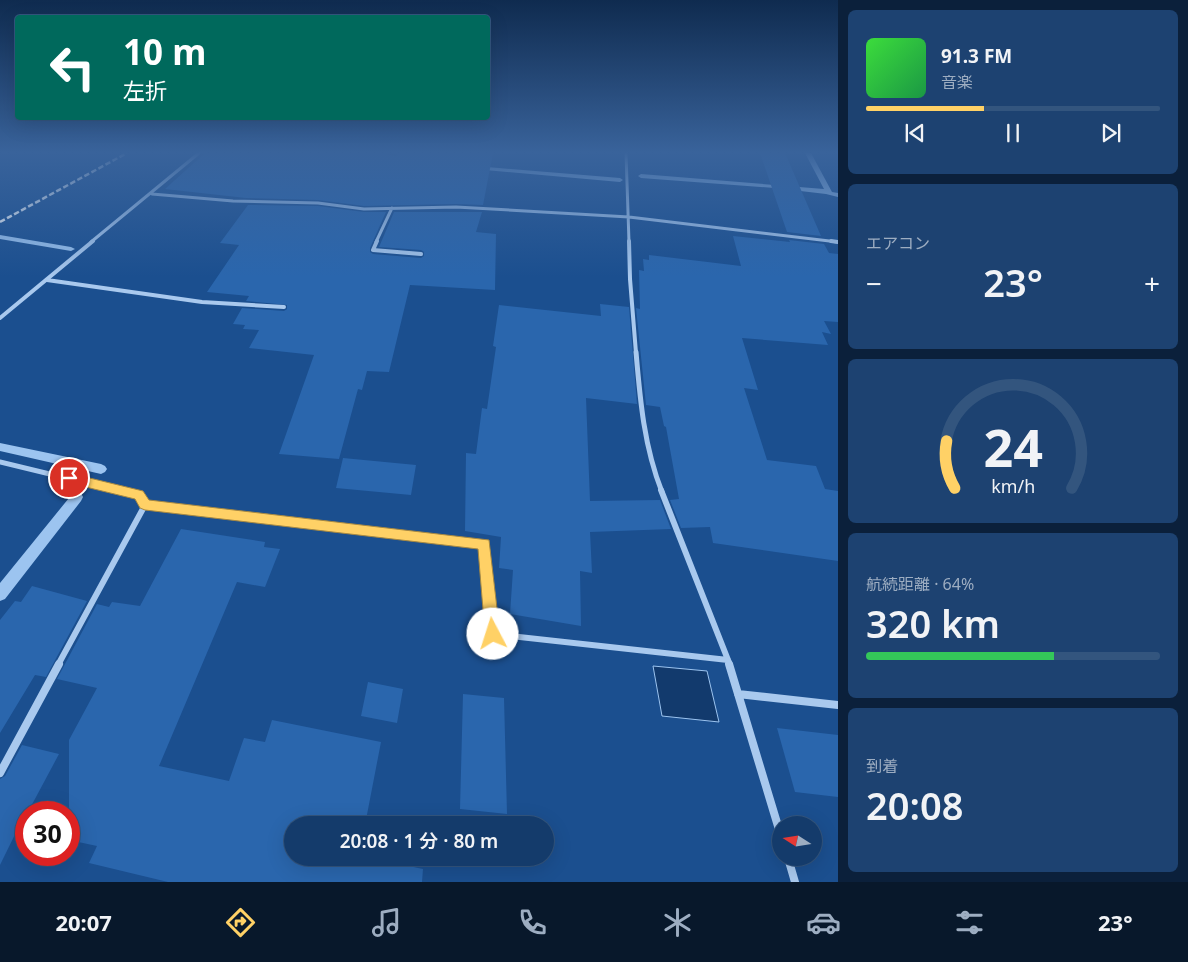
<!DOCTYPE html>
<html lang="ja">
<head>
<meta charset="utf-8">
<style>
  body { margin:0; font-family:"Noto Sans","Noto Sans JP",sans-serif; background:#1d4271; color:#f1f3f6; height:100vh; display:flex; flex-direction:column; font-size:19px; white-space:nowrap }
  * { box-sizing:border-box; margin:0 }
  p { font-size:16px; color:#9dadc1 }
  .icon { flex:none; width:28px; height:28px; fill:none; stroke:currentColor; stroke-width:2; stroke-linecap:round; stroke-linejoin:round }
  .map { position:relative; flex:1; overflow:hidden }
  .drawer { display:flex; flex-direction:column; gap:10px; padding:10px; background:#0b203b; width:350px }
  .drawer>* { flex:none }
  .guide { position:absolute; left:15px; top:15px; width:475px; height:105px; border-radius:5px; box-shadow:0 5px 20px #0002,0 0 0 1px #33557e; background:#00695c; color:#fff; overflow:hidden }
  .needle { width:32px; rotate:282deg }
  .buttons { position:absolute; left:772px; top:816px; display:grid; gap:10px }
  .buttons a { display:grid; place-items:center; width:50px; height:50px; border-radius:50%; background:#143b6b; box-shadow:0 5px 20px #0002,0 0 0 1px #33557e; font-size:25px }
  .speed { position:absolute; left:15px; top:801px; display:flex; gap:10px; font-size:25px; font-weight:700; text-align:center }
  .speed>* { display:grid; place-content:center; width:65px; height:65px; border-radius:50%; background:#143b6b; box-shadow:0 5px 20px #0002,0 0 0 1px #33557e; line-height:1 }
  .speed .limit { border:8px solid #d22; background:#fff; color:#111 }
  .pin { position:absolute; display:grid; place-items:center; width:42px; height:42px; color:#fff; margin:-21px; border:2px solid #fff; border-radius:50%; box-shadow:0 1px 5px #0007 }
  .me { position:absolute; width:55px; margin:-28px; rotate:355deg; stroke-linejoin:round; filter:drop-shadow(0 0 4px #0008) }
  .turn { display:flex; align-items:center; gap:18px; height:105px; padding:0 25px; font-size:22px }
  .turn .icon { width:65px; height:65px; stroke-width:2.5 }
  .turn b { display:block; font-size:35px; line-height:42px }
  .big { font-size:38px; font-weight:600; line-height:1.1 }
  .drawer .widget { flex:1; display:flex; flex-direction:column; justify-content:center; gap:8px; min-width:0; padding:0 18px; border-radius:8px; background:#1d4271 }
  .drawer .dial { align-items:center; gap:0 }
  .dial svg { height:130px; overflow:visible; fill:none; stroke:#33557e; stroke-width:7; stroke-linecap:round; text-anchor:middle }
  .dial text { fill:#f1f3f6; stroke:none }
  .song { display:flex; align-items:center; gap:15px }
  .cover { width:60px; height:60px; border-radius:8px; background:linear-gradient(135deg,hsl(120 70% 55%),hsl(140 70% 35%)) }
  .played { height:5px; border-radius:2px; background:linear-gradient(90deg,#ffd166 40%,#33557e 40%) }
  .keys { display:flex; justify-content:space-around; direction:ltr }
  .heat { display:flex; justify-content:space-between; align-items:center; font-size:28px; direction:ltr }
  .charge { height:8px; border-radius:4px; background:linear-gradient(90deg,#34c759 64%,#33557e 0) }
  .trip { position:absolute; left:284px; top:816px; width:270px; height:50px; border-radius:25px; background:#143b6b; box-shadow:0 5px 20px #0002,0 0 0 1px #33557e; font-weight:600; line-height:50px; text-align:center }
  .dock { display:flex; height:80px; justify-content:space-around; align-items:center; background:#08182b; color:#9dadc1 }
  .dock .icon { width:35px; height:35px }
  .dock .active { color:#ffd166 }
  .dock b { font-size:22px; color:#f1f3f6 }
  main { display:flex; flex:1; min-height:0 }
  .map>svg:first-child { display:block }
</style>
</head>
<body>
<main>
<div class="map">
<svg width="838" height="882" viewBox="0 0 838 882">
  <rect width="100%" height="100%" fill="#1b4f8f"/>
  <path fill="#123a6d" stroke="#9cc4f0" d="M653,666L707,671L719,722L662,716Z"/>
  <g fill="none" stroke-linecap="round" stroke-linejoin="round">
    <path fill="#9cc4f0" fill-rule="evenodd" d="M805,153H811L832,192L838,193V197L826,194L775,188L641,178L638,176L641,174L824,189Z
      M487,167L620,178L623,180L620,182L485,170V168Z
      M0,235L71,247L75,249L71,251L0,239Z
      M0,443L101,464L105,466L107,469L105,472L101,474L0,451Z
      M77,492L81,493L83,497L81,501L5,599L0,601V583L73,493Z"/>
  </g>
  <path fill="#2a66ad" d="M205,153H379L396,156L397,153H493L483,205L456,204L364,206L318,200L246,198L165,189Z
    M760,153H785L821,236L787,232Z
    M248,205L318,206L364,212H386L370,248V252L373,254L421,258L424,256V252L421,250L379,247L394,212H482L476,232L496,234L495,290L410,285L389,372L367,371L362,390L358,389L339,459L279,454L314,355L249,348L259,330L243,329L245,325L233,324L242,308L284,311L287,309V305L246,301L249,296L207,292L239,245L220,243Z
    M733,236L790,242L789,240L824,244L829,253L838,254V322L824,321L831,334L822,332L828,345L742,338L758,390L744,388L767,460L816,466L825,489L838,491V561L713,543L710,527L681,528L670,500L679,499L666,427L664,426L660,407L646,405L636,308L640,309L639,270L644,271L643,259L649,260V255L741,266Z
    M600,304L629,307L637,404L586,398L590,501L660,500L671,529L590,532L592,573L580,571L581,626L510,614L513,570L499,568L501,537L465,531L466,453L476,454L482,408L487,409L496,347L493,346L499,305L601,316Z
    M343,458L416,465L411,495L336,488Z
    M181,529L265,542L264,547L280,549L265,587L237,582L159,766L229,781L244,738L265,742L272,720L381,742L365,825H292V858H370L423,869L422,882H168L89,863L97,846L69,840V740L97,688L57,679L97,604L109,607L112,602L140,606Z
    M32,586L87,601L46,677L35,675L0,733V620L15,601L21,602Z
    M368,682L403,689L397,723L361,716Z
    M463,694L504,698L507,814L460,809Z
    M777,728L838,735V797L795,792Z
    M22,745L59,754L28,812H26L0,865V779L5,776Z"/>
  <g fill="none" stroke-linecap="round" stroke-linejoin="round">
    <path stroke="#a9c9ee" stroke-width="3" d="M626,153L629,242
      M152,194L233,201L318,203L364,209L456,207L629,217L838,242
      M91,242L199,153
      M376,242L392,208"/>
    <path stroke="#a9c9ee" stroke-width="4" d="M377,241L373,250L421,254
      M629,241L630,279L636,353
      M831,241L838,242
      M47,280L202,302L284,307
      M0,318L93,241"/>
    <path stroke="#a9c9ee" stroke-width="5" d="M636,352C640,399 644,447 662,492
      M0,462L124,492"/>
    <path stroke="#a9c9ee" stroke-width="6" d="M661,490L730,665
      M145,505L485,544L493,634L728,660
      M58,665L145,505L139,495L119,490"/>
    <path stroke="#a9c9ee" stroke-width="8" d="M729,664L781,836
      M738,694L838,705
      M0,773L59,664
      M788,858L795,882"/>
    <path stroke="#fff" stroke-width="2.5" stroke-dasharray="5.5 2.5" stroke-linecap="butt" d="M0,222L127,153"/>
  </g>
  <linearGradient id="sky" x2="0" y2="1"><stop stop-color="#0f2b4f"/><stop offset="0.55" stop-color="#39639b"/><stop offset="1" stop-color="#39639b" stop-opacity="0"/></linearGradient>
  <rect width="838" height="277" fill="url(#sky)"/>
  <path fill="#ffd166" stroke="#a68842" d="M69,473L139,490L143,491L149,500L489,540L500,634L498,640L493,642L487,640L485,634L478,549L145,510L140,508L135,499L65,482L63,478L65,475Z"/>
</svg>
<div class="buttons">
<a><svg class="needle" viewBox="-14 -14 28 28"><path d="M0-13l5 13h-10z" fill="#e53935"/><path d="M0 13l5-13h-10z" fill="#9dadc1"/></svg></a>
</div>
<div class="speed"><div class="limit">30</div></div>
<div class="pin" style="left:69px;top:478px;background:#d93025"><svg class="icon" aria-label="arrive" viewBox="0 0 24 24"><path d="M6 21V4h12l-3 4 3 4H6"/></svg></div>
<svg class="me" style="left:493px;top:634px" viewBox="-20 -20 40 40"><circle r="19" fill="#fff"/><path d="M0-13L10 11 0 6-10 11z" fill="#ffd166"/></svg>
<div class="trip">20:08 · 1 分 · 80 m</div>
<div class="guide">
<div class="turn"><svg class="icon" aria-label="left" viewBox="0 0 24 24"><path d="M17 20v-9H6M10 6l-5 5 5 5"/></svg><div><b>10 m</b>左折</div></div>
</div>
</div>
<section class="drawer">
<div class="widget">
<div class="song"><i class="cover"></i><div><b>91.3 FM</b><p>音楽</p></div></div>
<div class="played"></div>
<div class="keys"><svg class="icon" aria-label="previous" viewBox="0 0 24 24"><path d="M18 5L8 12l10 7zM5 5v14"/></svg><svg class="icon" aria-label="pause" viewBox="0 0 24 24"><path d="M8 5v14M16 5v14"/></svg><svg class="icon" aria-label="next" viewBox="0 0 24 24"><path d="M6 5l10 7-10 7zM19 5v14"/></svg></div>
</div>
<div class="widget"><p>エアコン</p>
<div class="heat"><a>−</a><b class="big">23°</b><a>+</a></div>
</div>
<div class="widget dial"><svg viewBox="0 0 100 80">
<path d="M14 69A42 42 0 1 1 86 69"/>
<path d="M14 69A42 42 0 0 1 9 40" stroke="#ffd166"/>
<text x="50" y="56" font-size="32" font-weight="700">24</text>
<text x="50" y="72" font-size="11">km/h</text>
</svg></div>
<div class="widget"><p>航続距離 · 64%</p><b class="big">320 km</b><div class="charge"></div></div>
<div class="widget"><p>到着</p><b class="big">20:08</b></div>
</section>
</main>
<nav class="dock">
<b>20:07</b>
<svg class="icon active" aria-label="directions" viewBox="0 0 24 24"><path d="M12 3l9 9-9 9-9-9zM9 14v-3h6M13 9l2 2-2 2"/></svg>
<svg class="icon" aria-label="music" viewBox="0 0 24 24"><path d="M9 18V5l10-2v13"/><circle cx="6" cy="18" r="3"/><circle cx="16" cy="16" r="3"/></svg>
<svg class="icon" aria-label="phone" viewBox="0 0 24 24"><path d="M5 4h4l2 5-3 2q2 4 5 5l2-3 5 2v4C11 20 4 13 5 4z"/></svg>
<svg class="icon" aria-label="climate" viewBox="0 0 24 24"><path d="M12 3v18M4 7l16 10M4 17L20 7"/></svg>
<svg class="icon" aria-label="car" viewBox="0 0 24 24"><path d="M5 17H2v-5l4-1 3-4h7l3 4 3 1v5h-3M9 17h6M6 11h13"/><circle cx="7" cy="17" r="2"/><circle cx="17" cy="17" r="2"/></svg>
<svg class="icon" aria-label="filters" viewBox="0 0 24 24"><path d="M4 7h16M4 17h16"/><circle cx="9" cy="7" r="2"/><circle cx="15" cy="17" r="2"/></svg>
<b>23°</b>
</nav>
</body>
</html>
